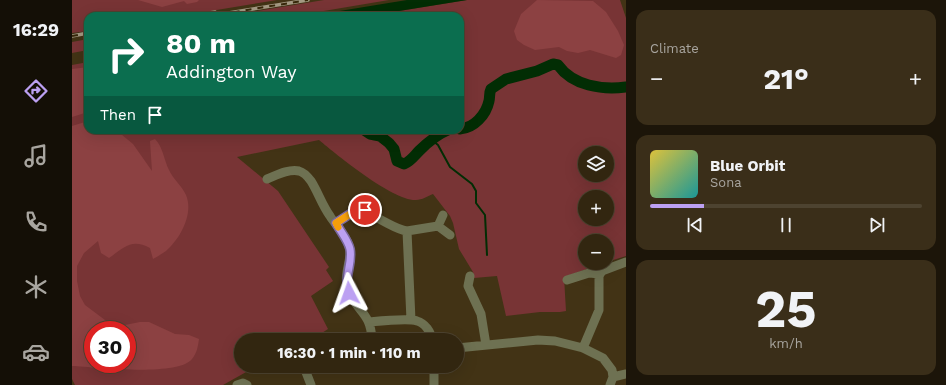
<!DOCTYPE html>
<html lang="en">
<head>
<meta charset="utf-8">
<style>
  body { margin:0; font-family:"Work Sans",sans-serif; background:#3a2e19; color:#f1f3f6; height:100vh; display:flex; flex-direction:column; font-size:15px; white-space:nowrap }
  * { box-sizing:border-box; margin:0 }
  p { font-size:13px; color:#a8a59f }
  .icon { flex:none; width:22px; height:22px; fill:none; stroke:currentColor; stroke-width:2; stroke-linecap:round; stroke-linejoin:round }
  .map { position:relative; flex:1; overflow:hidden }
  .sheet { display:flex; flex-direction:column; gap:10px; padding:10px; background:#1c1509; width:320px }
  .sheet>* { flex:none }
  .top-card { position:absolute; left:12px; top:12px; width:380px; height:122px; border-radius:12px; box-shadow:0 4px 16px #0002,0 0 0 1px #4d4330; background:#0b6e4f; color:#fff; overflow:hidden }
  .fabs { position:absolute; left:506px; top:146px; display:grid; gap:8px }
  .fabs a { display:grid; place-items:center; width:36px; height:36px; border-radius:50%; background:#322610; box-shadow:0 4px 16px #0002,0 0 0 1px #4d4330; font-size:20px }
  .speed { position:absolute; left:12px; top:321px; display:flex; gap:8px; font-size:20px; font-weight:700; text-align:center }
  .speed>* { display:grid; place-content:center; width:52px; height:52px; border-radius:50%; background:#322610; box-shadow:0 4px 16px #0002,0 0 0 1px #4d4330; line-height:1 }
  .speed .limit { border:6px solid #d22; background:#fff; color:#111 }
  .pin { position:absolute; display:grid; place-items:center; width:34px; height:34px; color:#fff; margin:-17px; border:2px solid #fff; border-radius:50%; box-shadow:0 1px 4px #0007 }
  .me { position:absolute; width:44px; margin:-22px; rotate:356deg; stroke-linejoin:round; filter:drop-shadow(0 0 3px #0008) }
  .turn { display:flex; align-items:center; gap:14px; height:84px; padding:0 16px; font-size:18px }
  .turn .icon { width:52px; height:52px; stroke-width:2.5 }
  .turn b { display:block; font-size:28px; line-height:34px }
  .then { display:flex; align-items:center; height:38px; padding:0 16px; background:#0003; gap:8px; font-size:15px }
  .big { font-size:30px; font-weight:700; line-height:1.1 }
  .sheet .card { flex:1; display:flex; flex-direction:column; justify-content:center; gap:6px; min-width:0; padding:0 14px; border-radius:12px; background:#3a2e19 }
  .sheet .dial { align-items:center; gap:0 }
  .dial b { font-size:52px; line-height:1 }
  .song { display:flex; align-items:center; gap:12px }
  .cover { width:48px; height:48px; border-radius:6px; background:linear-gradient(135deg,hsl(50 70% 55%),hsl(180 70% 35%)) }
  .played { height:4px; border-radius:2px; background:linear-gradient(90deg,#bca0f2 20%,#4d4330 20%) }
  .keys { display:flex; justify-content:space-around; direction:ltr }
  .heat { display:flex; justify-content:space-between; align-items:center; font-size:22px; direction:ltr }
  .trip { position:absolute; left:162px; top:333px; width:230px; height:40px; border-radius:20px; background:#322610; box-shadow:0 4px 16px #0002,0 0 0 1px #4d4330; font-weight:700; line-height:40px; text-align:center }
  main { display:flex; flex:1; min-height:0 }
  .tabs { display:flex; flex-direction:column; width:72px; justify-content:space-around; align-items:center; background:#140f06; color:#a8a59f }
  .tabs .icon { width:28px; height:28px }
  .tabs .on { color:#bca0f2 }
  .tabs b { font-size:18px; color:#f1f3f6 }
  .map>svg:first-child { display:block }
</style>
</head>
<body>
<main>
<nav class="tabs">
<b>16:29</b>
<svg class="icon on" aria-label="directions" viewBox="0 0 24 24"><path d="M12 3l9 9-9 9-9-9zM9 14v-3h6M13 9l2 2-2 2"/></svg>
<svg class="icon" aria-label="music" viewBox="0 0 24 24"><path d="M9 18V5l10-2v13"/><circle cx="6" cy="18" r="3"/><circle cx="16" cy="16" r="3"/></svg>
<svg class="icon" aria-label="phone" viewBox="0 0 24 24"><path d="M5 4h4l2 5-3 2q2 4 5 5l2-3 5 2v4C11 20 4 13 5 4z"/></svg>
<svg class="icon" aria-label="climate" viewBox="0 0 24 24"><path d="M12 3v18M4 7l16 10M4 17L20 7"/></svg>
<svg class="icon" aria-label="car" viewBox="0 0 24 24"><path d="M5 17H2v-5l4-1 3-4h7l3 4 3 1v5h-3M9 17h6M6 11h13"/><circle cx="7" cy="17" r="2"/><circle cx="17" cy="17" r="2"/></svg>
</nav>
<div class="map">
<svg width="554" height="385" viewBox="0 0 554 385">
  <rect width="100%" height="100%" fill="#423315"/>
  <path fill="#783435" fill-rule="evenodd" d="M0,0H205L108,16H16V31L0,33Z
    M252,0H317L222,16H155Z
    M395,0H548L554,18V256L535,262V241H513V263H533L492,277L494,311L488,312H468L434,316L425,276L402,278L401,272L387,249L381,223L378,216L361,194C356,196 350,200 344,200C321,201 265,155 247,140L165,157L206,191L257,267L254,270L261,281L239,296L256,329L239,340H169V366H185L151,385H3L0,379V65L16,62V130H388V16H296ZM513,153H535V175H513ZM513,197H535V219H513ZM21,330H55V364H21Z
    M16,39V50L0,53V42Z"/>
  <path fill="#8c4142" fill-rule="evenodd" d="M66,0H127L125,2L115,4L112,1L90,7Z
    M465,0L521,1L534,12L546,31L552,45L549,55L544,58L518,50L506,53L495,51L487,47L463,50L452,45L445,40L442,31L449,14Z
    M16,67V112L0,117V69Z
    M13,122L16,123V130H44L61,144L80,171L78,141L83,139C91,147 92,160 97,170C101,179 110,186 114,195C122,214 108,239 94,251C90,254 86,256 81,259L78,248C59,238 52,248 37,258L29,253L26,241L12,253L5,266V281L8,296L13,305L41,326H48L68,322H77L103,334L117,335L127,339C126,346 125,353 120,359C106,377 23,367 0,366V126ZM21,330H55V364H21Z"/>
  <path fill="#022d04" d="M335,0H395L296,16H237Z"/>
  <g fill="none" stroke-linecap="round" stroke-linejoin="round">
    <path stroke="#022d04" stroke-width="2" d="M360,140L366,145L378,167L400,184L404,191V203L413,215L415,255"/>
    <path stroke="#022d04" stroke-width="11" d="M388,129C402,128 414,115 417,101C418,97 417,93 419,89L434,79L465,71L481,64L486,65C501,86 530,90 554,87
      M292,130L298,134L308,136L317,143L322,149L325,161L332,164C339,161 342,156 347,151C355,143 366,134 376,130"/>
    <path stroke="#6e7152" stroke-width="9" d="M195,179C205,175 216,169 227,171C231,172 236,177 239,181C246,192 250,205 258,216C264,226 276,237 278,250C279,262 271,276 276,289C283,311 299,311 300,340
      M264,223C270,220 276,214 283,212C296,207 301,216 311,221C319,225 327,230 335,231L339,320
      M366,226L371,215
      M335,231L366,226L378,235
      M398,276L396,286L409,314L414,345
      M495,280L517,273L528,274
      M297,322C308,321 337,318 345,321C353,323 359,332 360,340
      M385,348L466,340L483,341L511,348L531,358L540,370L541,377L538,385
      M511,348L527,310V276L530,271L554,262
      M362,366V385
      M232,367L239,385
      M541,377L554,374
      M165,385L171,383L175,385"/>
    <g stroke="#a49983" stroke-width="3.5">
      <path id="rail" d="M119,16L143,12
        M138,16L236,0
        M0,36L16,33"/>
    </g>
    <use href="#rail" stroke="#37280a" stroke-width="2" stroke-dasharray="6" stroke-linecap="butt"/>
  </g>
  <g fill="none" stroke-linecap="round" stroke-linejoin="round">
    <g stroke="#7a689d" stroke-width="10">
      <path id="route" d="M277,293C271,278 281,264 278,249C276,240 268,231 264,223L281,212L293,210"/>
    </g>
    <use href="#route" stroke="#bca0f2" stroke-width="7"/>
    <path stroke="#f59e0b" stroke-width="7" d="M266,227L264,223L278,214"/>
  </g>
</svg>
<div class="fabs">
<a><svg class="icon" aria-label="layers" viewBox="0 0 24 24"><path d="M12 4l9 5-9 5-9-5zM3 14l9 5 9-5"/></svg></a>
<a>+</a>
<a>−</a>
</div>
<div class="speed"><div class="limit">30</div></div>
<div class="pin" style="left:293px;top:210px;background:#d93025"><svg class="icon" aria-label="arrive" viewBox="0 0 24 24"><path d="M6 21V4h12l-3 4 3 4H6"/></svg></div>
<svg class="me" style="left:277px;top:293px" viewBox="-20 -20 40 40"><path d="M0-17L14 15 0 8-14 15z" fill="#bca0f2" stroke="#fff" stroke-width="4"/></svg>
<div class="trip">16:30 · 1 min · 110 m</div>
<div class="top-card">
<div class="turn"><svg class="icon" aria-label="right" viewBox="0 0 24 24"><path d="M7 20v-9h11M14 6l5 5-5 5"/></svg><div><b>80 m</b>Addington Way</div></div>
<div class="then">Then<svg class="icon" aria-label="arrive" viewBox="0 0 24 24"><path d="M6 21V4h12l-3 4 3 4H6"/></svg></div>
</div>
</div>
<section class="sheet">
<div class="card"><p>Climate</p>
<div class="heat"><a>−</a><b class="big">21°</b><a>+</a></div>
</div>
<div class="card">
<div class="song"><i class="cover"></i><div><b>Blue Orbit</b><p>Sona</p></div></div>
<div class="played"></div>
<div class="keys"><svg class="icon" aria-label="previous" viewBox="0 0 24 24"><path d="M18 5L8 12l10 7zM5 5v14"/></svg><svg class="icon" aria-label="pause" viewBox="0 0 24 24"><path d="M8 5v14M16 5v14"/></svg><svg class="icon" aria-label="next" viewBox="0 0 24 24"><path d="M6 5l10 7-10 7zM19 5v14"/></svg></div>
</div>
<div class="card dial"><b>25</b><p>km/h</p></div>
</section>
</main>
</body>
</html>
